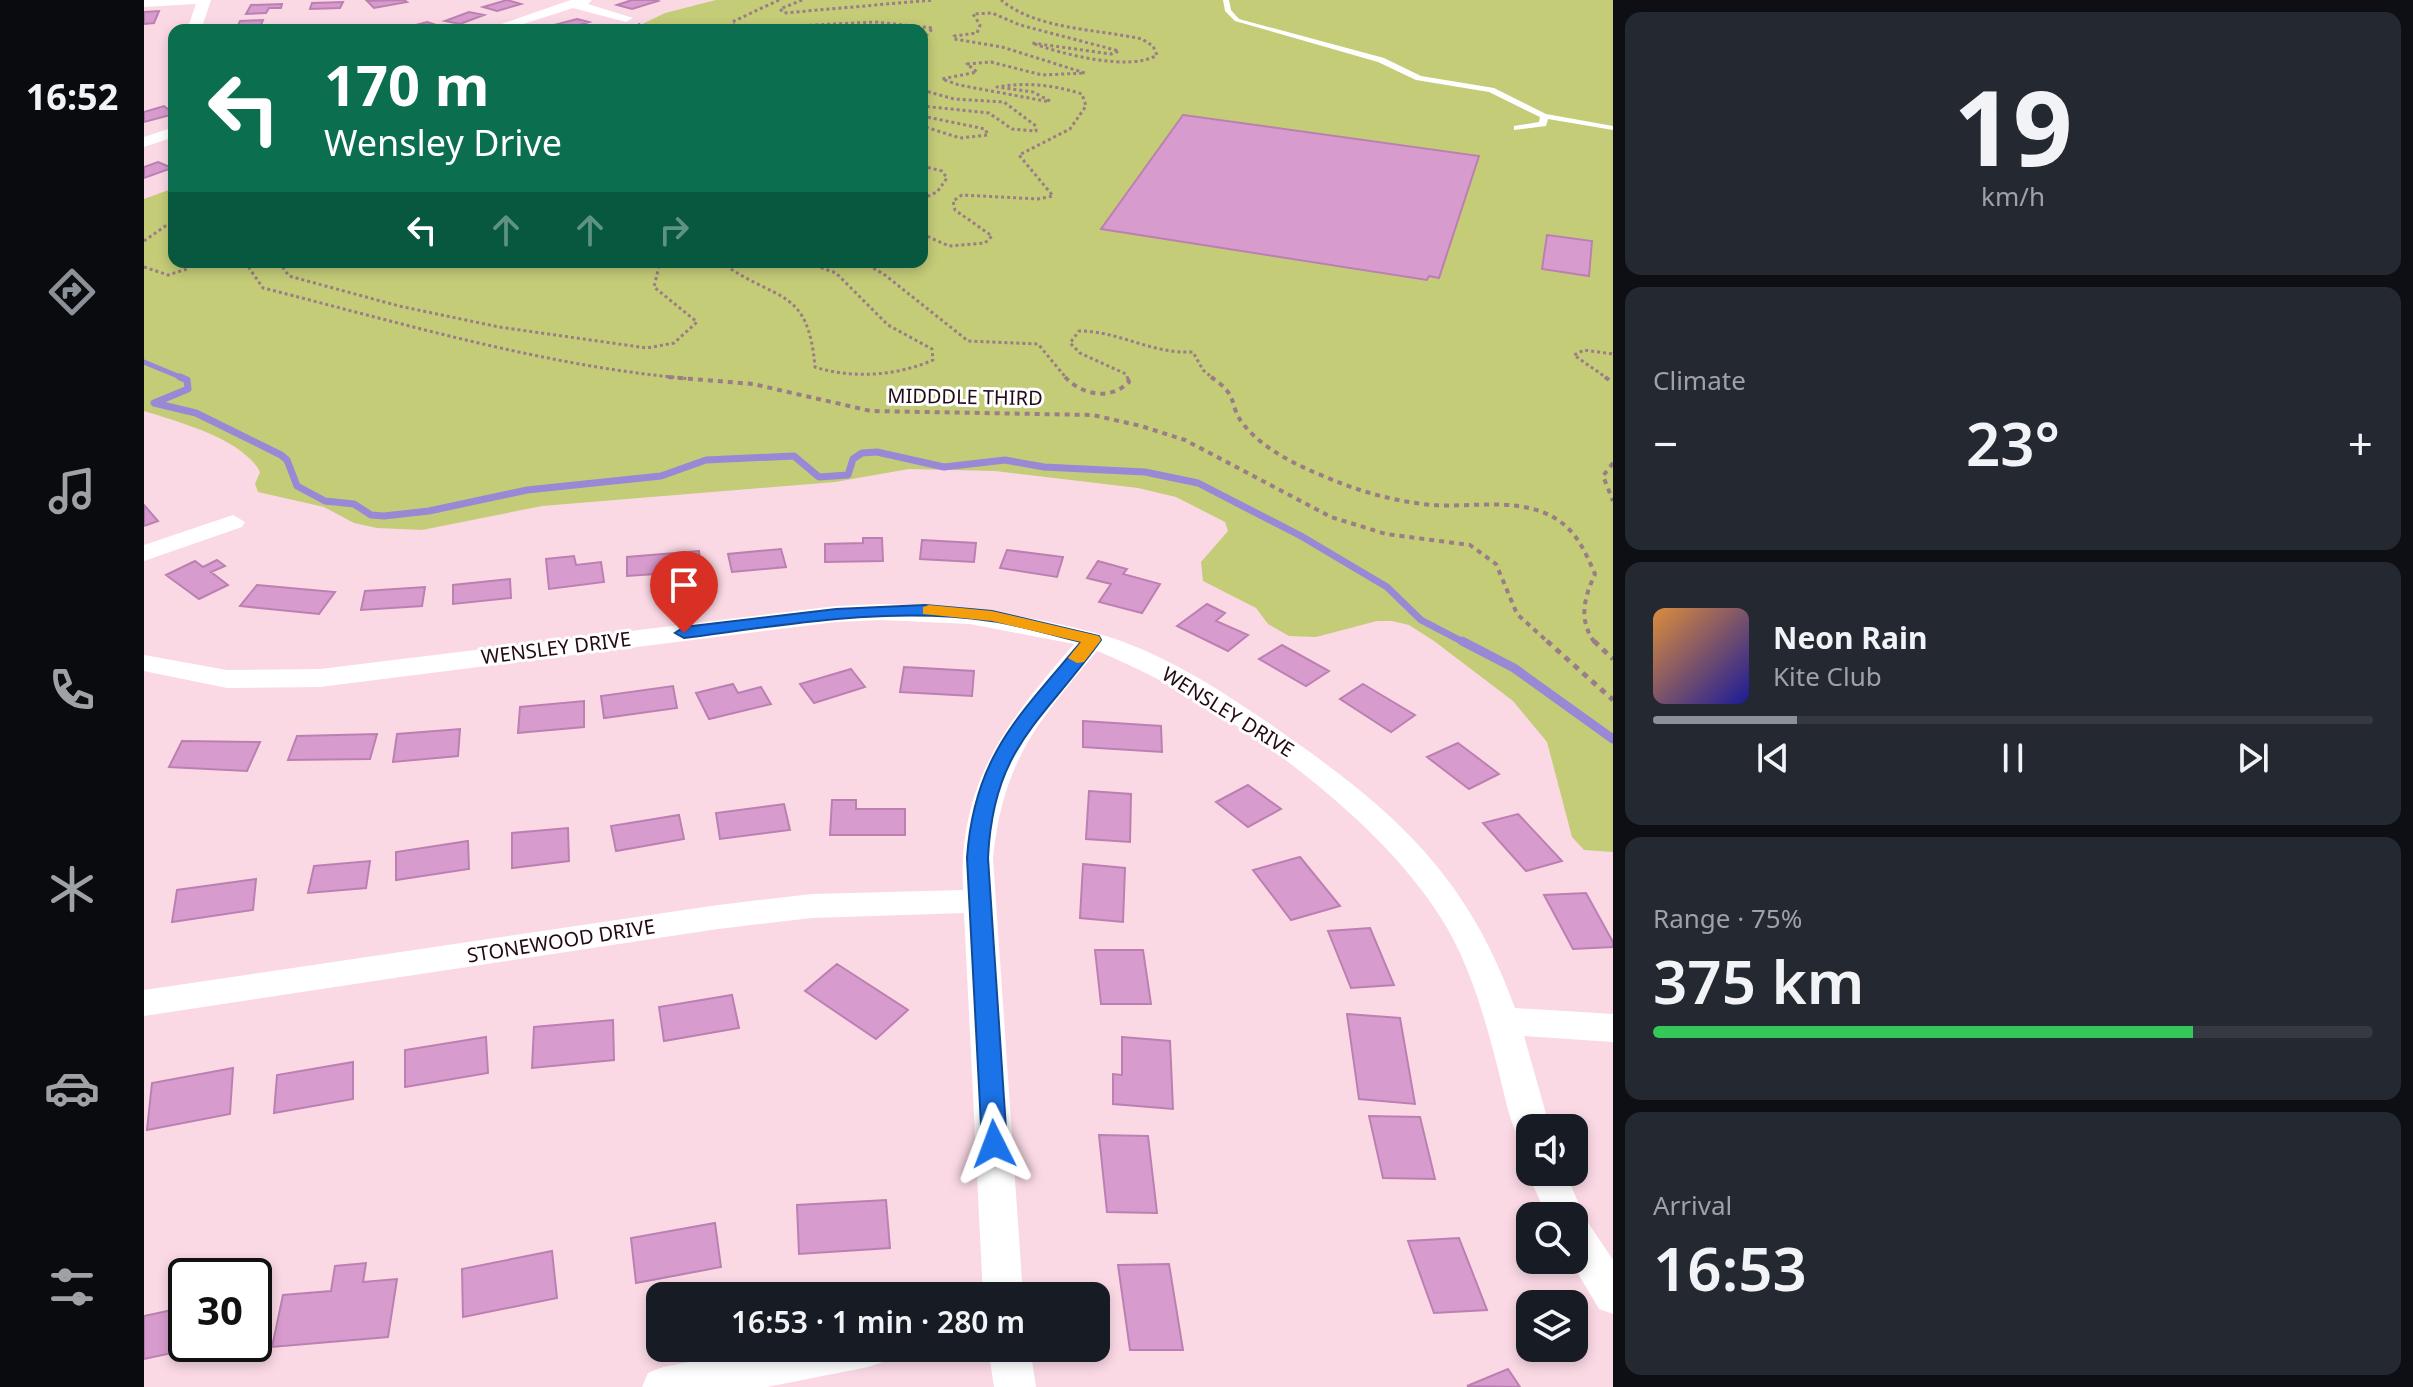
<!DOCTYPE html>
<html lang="en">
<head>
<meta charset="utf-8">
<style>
  body { margin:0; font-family:"Noto Sans",sans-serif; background:#242831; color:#f1f3f6; height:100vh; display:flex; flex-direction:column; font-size:30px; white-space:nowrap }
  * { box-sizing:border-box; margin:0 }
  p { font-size:26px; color:#9ea1a6 }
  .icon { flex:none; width:44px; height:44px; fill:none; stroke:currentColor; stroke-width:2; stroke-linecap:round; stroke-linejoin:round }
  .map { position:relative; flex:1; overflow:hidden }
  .details { display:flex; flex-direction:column; gap:12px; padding:12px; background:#0d0f14; width:800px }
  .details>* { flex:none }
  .guide { position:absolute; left:24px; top:24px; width:760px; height:244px; border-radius:16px; box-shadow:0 4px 12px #0003; background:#0b6e4f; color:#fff; overflow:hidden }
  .tools { position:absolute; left:1372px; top:1114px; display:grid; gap:16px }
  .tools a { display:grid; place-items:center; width:72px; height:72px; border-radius:16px; background:#171b24; box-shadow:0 4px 12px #0003; font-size:40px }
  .speed { position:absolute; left:24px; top:1258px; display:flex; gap:16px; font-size:40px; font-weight:700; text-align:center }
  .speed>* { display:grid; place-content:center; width:104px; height:104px; border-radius:50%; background:#171b24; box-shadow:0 4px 12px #0003; line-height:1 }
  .speed .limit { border:4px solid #111; border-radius:12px; background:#fff; color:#111 }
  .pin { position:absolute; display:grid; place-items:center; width:68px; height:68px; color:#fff; margin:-82px -34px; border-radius:50% 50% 50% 0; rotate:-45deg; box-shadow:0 0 8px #0007 }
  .pin .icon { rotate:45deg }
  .me { position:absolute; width:88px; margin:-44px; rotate:357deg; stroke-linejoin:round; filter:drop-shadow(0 0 6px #0008) }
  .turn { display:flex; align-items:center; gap:28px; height:168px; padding:0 24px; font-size:36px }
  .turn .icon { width:104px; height:104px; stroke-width:2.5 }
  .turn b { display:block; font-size:56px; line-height:68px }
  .lanes { display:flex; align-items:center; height:76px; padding:0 24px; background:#0003; justify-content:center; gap:40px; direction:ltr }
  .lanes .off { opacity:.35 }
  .big { font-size:60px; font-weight:600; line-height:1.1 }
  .details .widget { flex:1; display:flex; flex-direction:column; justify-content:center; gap:12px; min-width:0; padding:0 28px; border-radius:16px; background:#242831 }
  .details .dial { align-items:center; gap:0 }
  .dial b { font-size:104px; line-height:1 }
  .song { display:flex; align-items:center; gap:24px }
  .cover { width:96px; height:96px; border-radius:12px; background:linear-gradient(135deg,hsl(30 70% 55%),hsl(240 70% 35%)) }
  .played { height:8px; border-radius:4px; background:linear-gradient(90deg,#8c9099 20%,#363941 20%) }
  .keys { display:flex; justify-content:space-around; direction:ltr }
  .heat { display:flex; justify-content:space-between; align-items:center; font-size:44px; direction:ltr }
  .charge { height:12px; border-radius:6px; background:linear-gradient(90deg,#34c759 75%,#363941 0) }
  .trip { position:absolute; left:502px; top:1282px; width:464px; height:80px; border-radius:16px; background:#171b24; box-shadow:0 4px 12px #0003; font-weight:600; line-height:80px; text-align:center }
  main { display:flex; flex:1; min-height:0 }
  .dock { display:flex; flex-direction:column; width:144px; justify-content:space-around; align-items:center; background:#090b0e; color:#9ea1a6 }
  .dock .icon { width:56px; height:56px }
  .dock .on { color:#8c9099 }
  .dock b { font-size:36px; color:#f1f3f6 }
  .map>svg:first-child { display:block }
</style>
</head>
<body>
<main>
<nav class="dock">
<b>16:52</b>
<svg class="icon on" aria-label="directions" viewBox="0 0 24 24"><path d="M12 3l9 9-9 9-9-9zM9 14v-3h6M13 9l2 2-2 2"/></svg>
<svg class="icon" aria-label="music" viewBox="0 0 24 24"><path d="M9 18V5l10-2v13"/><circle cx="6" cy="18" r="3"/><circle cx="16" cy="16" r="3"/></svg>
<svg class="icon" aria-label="phone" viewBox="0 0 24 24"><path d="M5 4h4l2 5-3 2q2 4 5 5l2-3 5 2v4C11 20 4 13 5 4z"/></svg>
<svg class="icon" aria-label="climate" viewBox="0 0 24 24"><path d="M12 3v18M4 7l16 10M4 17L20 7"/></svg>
<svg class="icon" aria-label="car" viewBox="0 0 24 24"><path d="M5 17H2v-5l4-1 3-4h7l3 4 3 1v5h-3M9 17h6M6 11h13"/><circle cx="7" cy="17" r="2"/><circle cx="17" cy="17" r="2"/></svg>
<svg class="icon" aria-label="filters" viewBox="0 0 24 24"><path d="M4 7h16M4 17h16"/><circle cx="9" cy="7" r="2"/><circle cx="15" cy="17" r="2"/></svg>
</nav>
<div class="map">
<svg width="1469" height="1387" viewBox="0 0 1469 1387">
  <rect width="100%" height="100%" fill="#fad9e5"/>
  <path fill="#c4cc78" d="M572,0H1469V852L1440,850L1428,837L1403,742L1369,701L1290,641L1265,625L1248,621H1233L1172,637L1145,636L1124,624L1112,608L1059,581L1057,562L1084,531L1081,522L1032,497L994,488L851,471L765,469L691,482L398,506L278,530L233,528L210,523L180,507L114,492L111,484L116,472C99,439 35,422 0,411V199L30,188V262H778V30H486L521,13Z"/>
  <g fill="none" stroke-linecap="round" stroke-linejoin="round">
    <path stroke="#9988d5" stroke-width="5" d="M0,362L41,379"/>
    <path stroke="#9988d5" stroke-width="7" d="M36,377L43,380L44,389L10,403L52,413L137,455L143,460L153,486L181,501L210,504L227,515L240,516L285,511L383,490L517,476L562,460L650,456L675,477L704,475L709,459L718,453L733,452L800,467L861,460L900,467L1001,472L1054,483L1157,536L1243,587L1277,620L1321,643"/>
    <path stroke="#9988d5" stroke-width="9" d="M1318,641L1370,668L1469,739"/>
  </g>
  <path fill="#d89bcd" stroke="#bb80b1" stroke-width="2" d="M260,0L263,2L230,8L223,1Z
    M363,0L377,4L353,11L339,7Z
    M488,0H511L514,1L488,9L473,5Z
    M199,2L196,8L166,9L168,3Z
    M138,4L137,8H125L122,13L102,14L107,5Z
    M15,11L10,23L0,24V12Z
    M325,12L340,15L316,24L301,21Z
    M433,19L445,22L419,30L406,26Z
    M119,20L115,30H92L96,21Z
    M283,22L301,28L257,29Z
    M20,106L30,114L0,122V112Z
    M1039,115L1335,156L1295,278L1285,276L1283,280L957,229Z
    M14,162L28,168L0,178V167Z
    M1403,235L1448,241L1445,276L1398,269Z
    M0,505L14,521L0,526Z
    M719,538H738L739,561L681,562V544L719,543Z
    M778,540L832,543L830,562L776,559Z
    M637,549L642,567L588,572L584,554Z
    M863,550L919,557L913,577L856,568Z
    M555,551L557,571L483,576V557Z
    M430,556L432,565L457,562L460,582L405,589L402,559Z
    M73,560L81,566L67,572L84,585L55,599L22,575L51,561L59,567Z
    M954,561L983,569L979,574L1016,584L998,613L955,602L967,584L943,578Z
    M366,579L367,598L309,604V585Z
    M113,585L191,592L175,614L96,606Z
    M281,587L278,606L217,610L221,591Z
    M1063,604L1081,613L1072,621L1104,635L1084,651L1033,626Z
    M1138,645L1185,671L1162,686L1115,659Z
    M760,667L830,671L828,696L756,692Z
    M707,669L721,687L670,703L656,684Z
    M589,684L594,693L617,687L627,704L565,719L552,693Z
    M1219,684L1271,715L1247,732L1196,699Z
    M529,686L533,708L460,718L457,696Z
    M440,701V727L374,733L376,707Z
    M939,721L1017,726L1018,752L939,747Z
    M316,729L314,756L249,762L253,734Z
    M233,734L226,759L144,760L153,736Z
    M38,741L116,742L103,771L25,767Z
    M1314,743L1355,774L1325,789L1283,757Z
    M1104,785L1137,809L1104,827L1072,802Z
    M945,791L987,794L986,842L942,839Z
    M688,800H712V809H761V835H686Z
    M640,804L646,830L576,839L572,813Z
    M1374,814L1418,861L1382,871L1339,823Z
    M535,815L540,839L472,851L467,826Z
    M424,828L425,861L368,868V833Z
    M324,841L325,869L252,880V852Z
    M1156,857L1196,906L1147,920L1109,870Z
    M226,861L222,888L164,893L170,866Z
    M939,864L981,868L979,922L936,918Z
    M112,879L109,910L28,922L33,890Z
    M1442,893L1469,942V947L1429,949L1400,895Z
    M1226,928L1250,985L1207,988L1184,931Z
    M951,950H999L1007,1004H957Z
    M693,964L764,1010L732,1039L661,991Z
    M588,995L595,1028L520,1041L515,1007Z
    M1203,1014L1256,1018L1271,1104L1215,1099Z
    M469,1020L470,1060L388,1068L390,1027Z
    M342,1037L344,1073L261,1087V1050Z
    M978,1037L1026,1041L1029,1109L969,1104V1074L978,1075Z
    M209,1062V1099L130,1113L133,1075Z
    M89,1068L86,1114L3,1130L8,1083Z
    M1225,1116L1276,1117L1291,1179L1239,1178Z
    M955,1135L1004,1136L1013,1213L963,1212Z
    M742,1200L746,1248L655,1254L653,1205Z
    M571,1223L577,1267L492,1283L487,1238Z
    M1315,1238L1343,1310L1290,1313L1264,1241Z
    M408,1251L413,1298L319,1317L318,1269Z
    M222,1263L219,1282L253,1279L244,1337L128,1347L139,1295L187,1291L191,1266Z
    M1025,1264L1039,1350H986L974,1265Z
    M42,1307V1344H52L51,1348L0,1359V1316Z
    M1364,1369L1376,1387L1323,1386Z"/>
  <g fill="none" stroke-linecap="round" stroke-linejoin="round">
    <path stroke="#9b7c89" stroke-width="3" stroke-dasharray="3 3" stroke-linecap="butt" d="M635,0L588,22L591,27L608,28L731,22L789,28L778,40
      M658,0L636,9L640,13L789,0
      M494,24L504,30
      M778,90L810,99L860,102L892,126V131L868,129L845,113L778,106
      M778,116L841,129L844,135L816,138L778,126
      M778,166L798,171L803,178L793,192L778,199
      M778,234L805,246L841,243L848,236L811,210L809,201L818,195L894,199L909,196L875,155L926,129L942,106L938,94C910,85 882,82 853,87L889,92L906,101H901L815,85L798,79L833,72L823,64L847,62L898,75L941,73L858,47L810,39V36L833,33L836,25L829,14L848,13L876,25L975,51L967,54L888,43C917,54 987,72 1013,55L1009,46L998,39C954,29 893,30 857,0
      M0,241L30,220
      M101,262L119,288C261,324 403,367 549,379
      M135,262L145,276L255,306L355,327L503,348L530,343L553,322L510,287L516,262
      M577,262C632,303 664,285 671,367C708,379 753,376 789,360L788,349L744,325L692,273L662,262
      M719,262L741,275L824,341L894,344L923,379
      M0,267L24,275L43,269L39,262
      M984,379L982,374L936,353L926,343L935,331C976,331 1006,354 1049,352L1059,370L1070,379
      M1464,379L1430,355L1440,350L1469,354"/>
    <path stroke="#9b7c89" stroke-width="4" stroke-dasharray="5 5" stroke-linecap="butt" d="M524,377L609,384L727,411L949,415L997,426L1041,440L1187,517L1242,534L1326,545L1352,564L1373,614L1405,643
      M921,377C938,395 966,401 985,382L983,377
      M1067,377C1097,397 1083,404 1100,425C1123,454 1166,471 1199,484C1228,495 1257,502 1288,505C1330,508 1382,495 1418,523C1435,536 1443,556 1451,574C1440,598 1434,620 1451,643
      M1461,377L1469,383
      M1469,463L1459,476L1469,501"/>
    <path stroke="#9b7c89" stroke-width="5" stroke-dasharray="6 6" stroke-linecap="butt" d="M1403,641L1469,700
      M1450,641L1469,659"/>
    <path fill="#fff" fill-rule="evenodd" d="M1079,0H1085L1087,10L1095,19L1240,58L1277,76L1350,88L1402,114L1469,126V130L1404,119L1402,126L1370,130V126L1395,122L1396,117L1345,92L1272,80L1234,62L1091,21L1081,11Z"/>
    <path fill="#fff" fill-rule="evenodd" d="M0,0H67L57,30H43L52,4L0,7Z
      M427,0H448L444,4L489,18L482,22L429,8L361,30H340Z
      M30,127V137L0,147V137Z
      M89,515L101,522L98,527L0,561V545Z
      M737,604C811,605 881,614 952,633C1014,650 1070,686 1123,722C1242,804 1321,868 1371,1008L1469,1014V1042L1380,1036L1406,1128H1386V1143L1375,1139C1364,1117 1360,1092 1354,1069C1344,1030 1333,990 1316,953C1261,830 1076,700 953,651C893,723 859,761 849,858L879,1296H839L820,913L668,918L574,929L0,1016V990L574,905L668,894L819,890C814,781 863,722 930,644L826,624L737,620L692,622L176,687L83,688L0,671V655L83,670L176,669L692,606Z
      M1386,1166V1172H1421L1441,1218L1469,1260V1314L1455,1309L1426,1260H1430V1216H1403L1383,1172Z
      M620,1348H745L739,1362L724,1367L623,1387H498L504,1373L519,1367Z
      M844,1348H886L892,1387H850Z"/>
  </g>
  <path fill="#1a73e8" stroke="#114b97" stroke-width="2" d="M781,605L848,611L955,636L957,640C898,722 849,747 844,858L863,1144L859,1151L850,1154L842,1151L838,1144L823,858C830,756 875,716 937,642C907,635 877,625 847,621C745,606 641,625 540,638L531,633L540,627L692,609Z"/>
  <path fill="#f59e0b" d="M785,605L848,611L955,636L957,640L940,662L933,663L924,658L937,642L848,621L779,614V607Z"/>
  <g text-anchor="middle" stroke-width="6" stroke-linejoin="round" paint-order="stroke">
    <g font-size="20" fill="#240916" stroke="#fff">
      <text transform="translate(821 397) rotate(1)" y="7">MIDDDLE THIRD</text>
      <text transform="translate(412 648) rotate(-7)" y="7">WENSLEY DRIVE</text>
      <text transform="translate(1084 712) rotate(32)" y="7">WENSLEY DRIVE</text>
      <text transform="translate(417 941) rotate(-9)" y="7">STONEWOOD DRIVE</text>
    </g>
  </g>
</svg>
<div class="tools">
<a><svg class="icon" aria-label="sound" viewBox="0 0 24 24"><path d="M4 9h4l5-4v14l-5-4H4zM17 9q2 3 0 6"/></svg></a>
<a><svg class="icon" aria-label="search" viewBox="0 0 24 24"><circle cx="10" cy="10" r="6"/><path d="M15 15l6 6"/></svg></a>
<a><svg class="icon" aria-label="layers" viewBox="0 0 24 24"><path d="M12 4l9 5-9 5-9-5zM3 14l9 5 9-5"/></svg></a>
</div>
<div class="speed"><div class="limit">30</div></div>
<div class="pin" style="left:540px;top:633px;background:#d93025"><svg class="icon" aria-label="arrive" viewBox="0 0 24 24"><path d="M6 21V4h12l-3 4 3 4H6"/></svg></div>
<svg class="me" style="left:850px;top:1144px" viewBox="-20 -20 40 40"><path d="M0-17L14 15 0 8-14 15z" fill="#1a73e8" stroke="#fff" stroke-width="4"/></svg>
<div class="trip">16:53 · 1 min · 280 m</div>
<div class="guide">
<div class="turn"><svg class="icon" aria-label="left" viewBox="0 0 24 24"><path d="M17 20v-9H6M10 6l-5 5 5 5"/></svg><div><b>170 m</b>Wensley Drive</div></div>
<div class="lanes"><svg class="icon" aria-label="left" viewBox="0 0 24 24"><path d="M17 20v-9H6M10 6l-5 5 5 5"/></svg><svg class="icon off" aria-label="ahead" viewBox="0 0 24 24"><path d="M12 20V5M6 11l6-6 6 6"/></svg><svg class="icon off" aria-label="ahead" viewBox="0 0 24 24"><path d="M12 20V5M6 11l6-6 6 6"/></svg><svg class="icon off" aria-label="right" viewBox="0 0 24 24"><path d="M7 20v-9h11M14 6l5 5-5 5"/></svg></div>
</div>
</div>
<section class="details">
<div class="widget dial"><b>19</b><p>km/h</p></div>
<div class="widget"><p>Climate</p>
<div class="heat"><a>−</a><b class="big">23°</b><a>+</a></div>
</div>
<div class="widget">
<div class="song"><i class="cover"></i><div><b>Neon Rain</b><p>Kite Club</p></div></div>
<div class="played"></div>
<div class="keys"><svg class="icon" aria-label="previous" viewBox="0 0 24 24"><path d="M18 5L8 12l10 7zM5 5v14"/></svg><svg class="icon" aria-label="pause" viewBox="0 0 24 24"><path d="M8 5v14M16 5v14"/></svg><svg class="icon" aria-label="next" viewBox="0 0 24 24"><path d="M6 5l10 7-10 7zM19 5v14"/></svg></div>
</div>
<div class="widget"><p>Range · 75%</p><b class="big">375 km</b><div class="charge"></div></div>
<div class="widget"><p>Arrival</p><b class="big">16:53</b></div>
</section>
</main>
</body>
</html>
